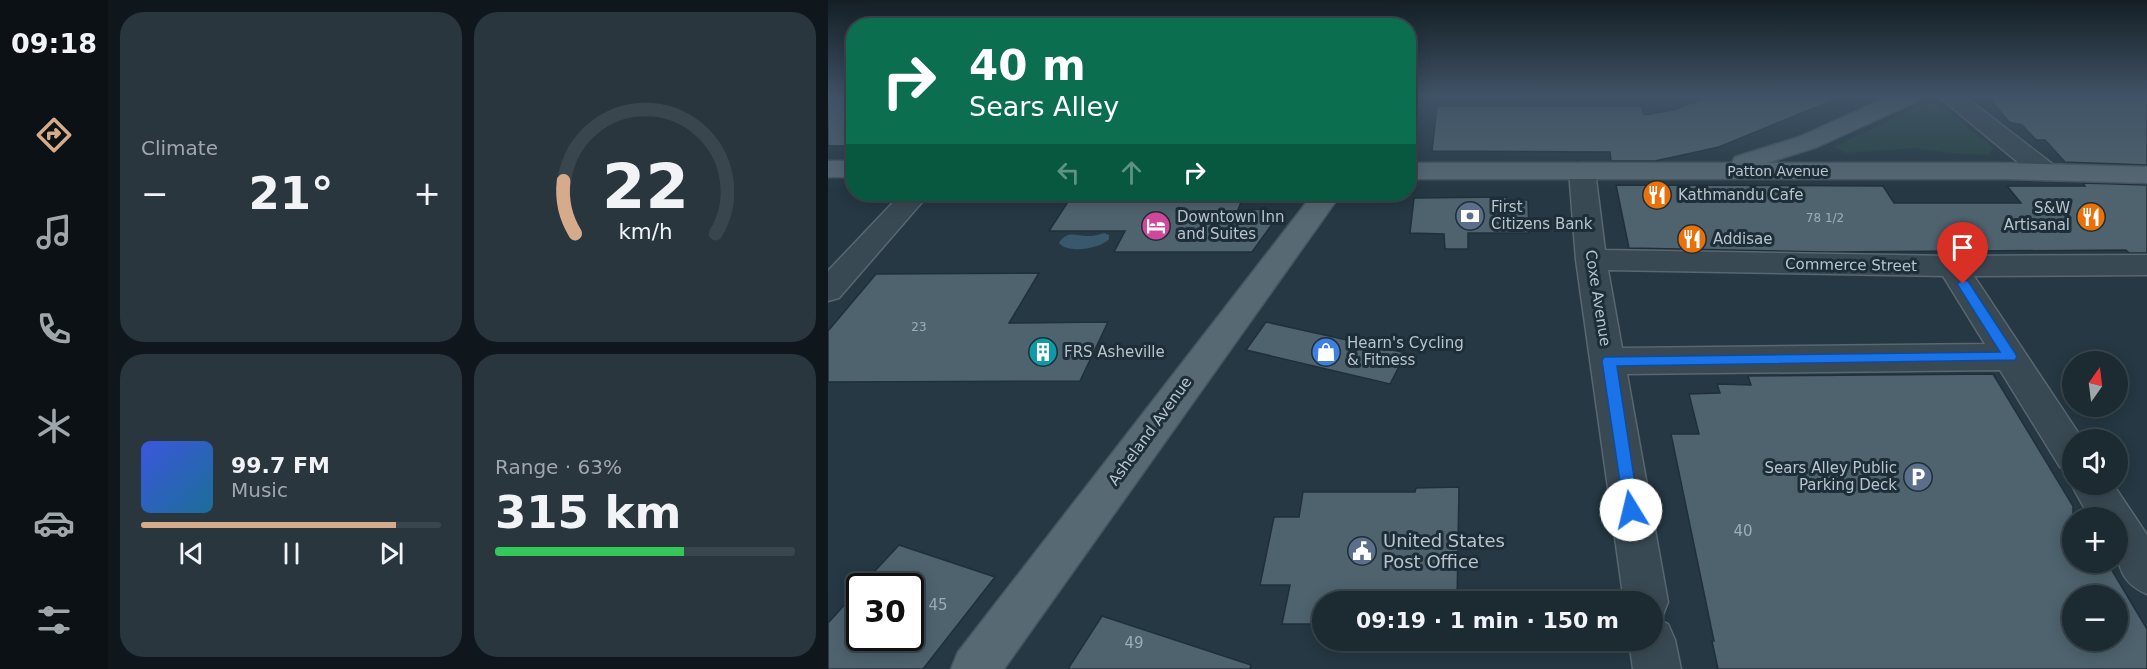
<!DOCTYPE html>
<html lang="en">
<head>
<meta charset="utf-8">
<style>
  body { margin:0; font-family:"DejaVu Sans",sans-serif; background:#29363e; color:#f1f3f6; height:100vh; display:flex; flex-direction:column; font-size:22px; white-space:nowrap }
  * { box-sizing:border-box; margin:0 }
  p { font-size:20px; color:#a0a7ac }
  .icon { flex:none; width:33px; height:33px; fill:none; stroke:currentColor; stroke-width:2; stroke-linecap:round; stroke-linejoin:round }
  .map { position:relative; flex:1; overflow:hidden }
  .sheet { display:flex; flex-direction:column; gap:12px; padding:12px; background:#0f171c; width:720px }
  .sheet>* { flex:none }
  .top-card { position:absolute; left:18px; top:18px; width:570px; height:183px; border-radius:24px; box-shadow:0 3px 15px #0003,0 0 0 2px #3a464d; background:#0b6e4f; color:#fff; overflow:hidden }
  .needle { width:39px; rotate:14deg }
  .controls { position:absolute; left:1234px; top:351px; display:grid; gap:12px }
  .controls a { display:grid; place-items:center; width:66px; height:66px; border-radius:50%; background:#1c2a32; box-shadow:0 3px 15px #0003,0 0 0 2px #3a464d; font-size:30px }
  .speed { position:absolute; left:18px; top:573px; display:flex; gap:12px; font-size:30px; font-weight:700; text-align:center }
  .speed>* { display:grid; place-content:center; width:78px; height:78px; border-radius:50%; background:#1c2a32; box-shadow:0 3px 15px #0003,0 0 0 2px #3a464d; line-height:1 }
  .speed .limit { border:3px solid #111; border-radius:9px; background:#fff; color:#111 }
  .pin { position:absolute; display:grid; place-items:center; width:51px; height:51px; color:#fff; margin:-62px -26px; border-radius:50% 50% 50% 0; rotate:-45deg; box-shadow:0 0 6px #0007 }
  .pin .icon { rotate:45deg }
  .me { position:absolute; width:66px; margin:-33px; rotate:351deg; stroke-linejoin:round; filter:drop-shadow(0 0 4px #0008) }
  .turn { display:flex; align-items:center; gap:21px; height:126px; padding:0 24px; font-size:27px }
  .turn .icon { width:78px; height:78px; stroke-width:2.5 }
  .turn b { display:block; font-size:42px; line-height:51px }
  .lanes { display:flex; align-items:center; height:57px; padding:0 24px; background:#0003; justify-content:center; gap:30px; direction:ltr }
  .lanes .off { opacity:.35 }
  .big { font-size:45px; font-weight:700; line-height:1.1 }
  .sheet .tile { flex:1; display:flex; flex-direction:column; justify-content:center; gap:9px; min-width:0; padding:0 21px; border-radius:24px; background:#29363e }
  .sheet .dial { align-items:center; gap:0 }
  .dial svg { height:156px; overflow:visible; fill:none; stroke:#3a464d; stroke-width:7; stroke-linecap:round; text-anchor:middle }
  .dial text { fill:#f1f3f6; stroke:none }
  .song { display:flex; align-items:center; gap:18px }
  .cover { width:72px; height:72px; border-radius:9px; background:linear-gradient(135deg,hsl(230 70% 55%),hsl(200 70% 35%)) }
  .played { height:6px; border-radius:3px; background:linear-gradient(90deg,#d6ab8b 85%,#3a464d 85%) }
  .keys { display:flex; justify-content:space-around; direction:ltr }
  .heat { display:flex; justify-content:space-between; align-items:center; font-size:33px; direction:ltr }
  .charge { height:9px; border-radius:4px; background:linear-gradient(90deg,#34c759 63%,#3a464d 0) }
  .sheet .tiles { flex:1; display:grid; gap:12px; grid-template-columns:repeat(2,1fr) }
  .trip { position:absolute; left:484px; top:591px; width:351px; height:60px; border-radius:30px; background:#1c2a32; box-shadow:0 3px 15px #0003,0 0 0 2px #3a464d; font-weight:700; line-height:60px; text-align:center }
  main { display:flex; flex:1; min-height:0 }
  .menu { display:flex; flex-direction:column; width:108px; justify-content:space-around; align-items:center; background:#0b1114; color:#a0a7ac }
  .menu .icon { width:42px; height:42px }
  .menu .active { color:#d6ab8b }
  .menu b { font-size:27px; color:#f1f3f6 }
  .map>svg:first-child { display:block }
</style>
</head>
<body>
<main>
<nav class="menu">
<b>09:18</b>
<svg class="icon active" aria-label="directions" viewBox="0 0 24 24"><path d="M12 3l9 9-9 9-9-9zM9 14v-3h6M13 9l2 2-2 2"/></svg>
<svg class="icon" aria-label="music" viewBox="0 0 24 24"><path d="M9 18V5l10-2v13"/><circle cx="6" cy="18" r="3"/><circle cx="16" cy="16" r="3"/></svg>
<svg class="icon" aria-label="phone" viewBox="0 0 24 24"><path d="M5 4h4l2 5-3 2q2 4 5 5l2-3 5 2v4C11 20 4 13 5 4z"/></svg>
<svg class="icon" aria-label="climate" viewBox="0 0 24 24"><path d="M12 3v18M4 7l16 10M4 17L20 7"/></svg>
<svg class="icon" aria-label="car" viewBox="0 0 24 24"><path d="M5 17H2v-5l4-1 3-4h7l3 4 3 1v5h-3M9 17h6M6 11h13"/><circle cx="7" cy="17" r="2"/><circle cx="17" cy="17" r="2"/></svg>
<svg class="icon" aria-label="filters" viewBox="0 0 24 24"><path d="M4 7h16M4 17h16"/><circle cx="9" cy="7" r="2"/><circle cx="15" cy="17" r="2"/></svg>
</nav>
<section class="sheet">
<div class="tiles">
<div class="tile"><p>Climate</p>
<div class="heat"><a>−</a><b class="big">21°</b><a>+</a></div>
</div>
<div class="tile dial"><svg viewBox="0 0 100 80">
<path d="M14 69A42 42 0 1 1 86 69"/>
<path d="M14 69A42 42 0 0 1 8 42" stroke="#d6ab8b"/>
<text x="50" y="56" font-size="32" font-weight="700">22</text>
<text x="50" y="72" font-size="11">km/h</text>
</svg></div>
<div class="tile">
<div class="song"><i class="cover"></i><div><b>99.7 FM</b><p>Music</p></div></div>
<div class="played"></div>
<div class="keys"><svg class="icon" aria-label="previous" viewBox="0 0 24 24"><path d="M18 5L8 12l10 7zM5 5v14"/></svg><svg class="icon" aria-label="pause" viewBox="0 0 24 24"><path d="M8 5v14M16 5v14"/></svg><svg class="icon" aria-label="next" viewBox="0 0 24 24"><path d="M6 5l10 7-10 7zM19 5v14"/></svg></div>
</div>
<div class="tile"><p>Range · 63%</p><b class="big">315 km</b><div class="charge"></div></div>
</div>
</section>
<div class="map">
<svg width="1319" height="669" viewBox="0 0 1319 669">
  <rect width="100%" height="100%" fill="#253843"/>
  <path fill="#274441" d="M1098,103L1109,104L1166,148L1160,155L1121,153L1086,148L1017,153L1006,147Z"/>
  <path fill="#38586b" d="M276,233L281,235V239C272,249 240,254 231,243C240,229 249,237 262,236C267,236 272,234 276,233Z"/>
  <path fill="#4e636e" stroke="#20303a" stroke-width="1.5" fill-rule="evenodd" d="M0,96H26V146H0Z
    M882,96L1010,98L891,147L827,161H783L782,152L604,151L609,106H813L816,115L845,110Z
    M1159,96H1319V165L1237,162L1217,140H1208L1194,125L1181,122Z
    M1255,183L1319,185V253H1301L1298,250L998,252L801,248L788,185L1055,186L1066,203H1193L1179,186H1257Z
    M245,194H416L410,210L439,209L436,220H447L424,252H286L297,231H221Z
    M679,197L678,200H700L701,233H640V249H617L616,234L582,233L586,198Z
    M211,273L181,323L280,322L252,381L0,382V331L48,274Z
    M438,322L578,353L562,384L418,350Z
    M1165,374L1245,506V562H1279L1319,629V669H890L884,641H886L843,434H871L861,394L892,393L889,384L923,385L920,376ZM1245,596H1290V643H1245Z
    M631,487L629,602H495V624H454L462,585H432L446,517H471L475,492H587L588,488Z
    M71,545L167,577L95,669H0V623L32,588V638H82V586H33Z
    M274,616L423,665L422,669H240Z"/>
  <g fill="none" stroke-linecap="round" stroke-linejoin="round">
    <g stroke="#586770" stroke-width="3">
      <path id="minor" d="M1110,96H1136L1227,166L1231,172L1227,178L1218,180L1209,178Z
        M754,163L763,165L767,171L777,250L1124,256L1319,255V275L1146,276L1255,440H1245V472L1232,467L1172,370L799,374L840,602L834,617L829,619L840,624L847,640L853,669H805L801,640H825V602H796L748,260L741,171L745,165ZM780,270L1115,276L1157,344L794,348Z
        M73,194H101L11,298L0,301V271Z
        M1245,480V484H1285L1319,535V594C1283,579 1290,550 1290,518H1262L1243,484Z"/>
    </g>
    <g stroke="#46555f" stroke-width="3">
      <path id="major" d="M1062,96H1093L1090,101L989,147L939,163H1177L1319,167V183L1177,179H580V163H904L907,157L971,137Z
        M0,161H26V177H0Z
        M485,194H513L176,669H123L130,652Z"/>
    </g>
    <use href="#minor" fill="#394953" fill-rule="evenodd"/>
    <use href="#major" fill="#576973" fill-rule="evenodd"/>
  </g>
  <linearGradient id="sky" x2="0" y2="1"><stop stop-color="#141f25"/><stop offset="0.51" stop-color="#405366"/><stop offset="1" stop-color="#405366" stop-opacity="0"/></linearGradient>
  <rect width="1319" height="190" fill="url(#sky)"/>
  <path fill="#1a73e8" stroke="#114b97" stroke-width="1.5" d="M1135,280L1140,281L1187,353L1189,357L1187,360L789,366L811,510L809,515L803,517L797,515L774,361L776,357L1172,352L1129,284Z"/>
  <defs>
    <g id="restaurant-disc" transform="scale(1.5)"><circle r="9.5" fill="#e8710a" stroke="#1e2e38"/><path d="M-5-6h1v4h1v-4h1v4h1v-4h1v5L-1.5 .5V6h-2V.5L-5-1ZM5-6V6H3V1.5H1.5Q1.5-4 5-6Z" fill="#fff"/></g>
    <g id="bank-disc" transform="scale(1.5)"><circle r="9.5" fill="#5c6f8a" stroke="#1e2e38"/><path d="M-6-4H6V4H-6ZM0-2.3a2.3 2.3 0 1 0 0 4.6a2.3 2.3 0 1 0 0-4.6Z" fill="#fff"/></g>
    <g id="hotel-disc" transform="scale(1.5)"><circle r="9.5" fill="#d1479c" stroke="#1e2e38"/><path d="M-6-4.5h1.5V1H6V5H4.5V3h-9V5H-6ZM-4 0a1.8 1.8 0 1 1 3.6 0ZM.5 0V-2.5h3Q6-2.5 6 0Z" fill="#fff"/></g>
    <g id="building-disc" transform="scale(1.5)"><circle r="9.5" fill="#0f9aa8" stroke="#1e2e38"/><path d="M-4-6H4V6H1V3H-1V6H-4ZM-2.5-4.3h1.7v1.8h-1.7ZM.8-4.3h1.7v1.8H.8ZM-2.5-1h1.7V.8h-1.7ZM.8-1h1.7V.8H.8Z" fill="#fff"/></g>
    <g id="shop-disc" transform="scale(1.5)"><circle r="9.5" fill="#3f7fe0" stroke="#1e2e38"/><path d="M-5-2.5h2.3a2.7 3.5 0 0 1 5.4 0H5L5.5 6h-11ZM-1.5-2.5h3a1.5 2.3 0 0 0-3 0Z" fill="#fff"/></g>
    <g id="parking-disc" transform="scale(1.5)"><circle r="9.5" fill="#5c6f8a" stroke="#1e2e38"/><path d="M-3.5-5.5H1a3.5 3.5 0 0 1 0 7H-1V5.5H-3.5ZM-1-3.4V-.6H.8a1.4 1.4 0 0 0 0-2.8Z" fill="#fff"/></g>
    <g id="civic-disc" transform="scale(1.5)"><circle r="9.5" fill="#5c6f8a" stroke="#1e2e38"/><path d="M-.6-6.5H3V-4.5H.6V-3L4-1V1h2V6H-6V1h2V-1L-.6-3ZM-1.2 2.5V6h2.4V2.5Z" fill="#fff"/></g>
  </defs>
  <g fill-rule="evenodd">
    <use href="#restaurant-disc" x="829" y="195"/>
    <use href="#bank-disc" x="642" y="216"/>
    <use href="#restaurant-disc" x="1263" y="217"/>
    <use href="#hotel-disc" x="328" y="226"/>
    <use href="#restaurant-disc" x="864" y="239"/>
    <use href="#building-disc" x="215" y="352"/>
    <use href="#shop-disc" x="498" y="352"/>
    <use href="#parking-disc" x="1090" y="477"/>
    <use href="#civic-disc" x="534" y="551"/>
  </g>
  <g text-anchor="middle" stroke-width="6" stroke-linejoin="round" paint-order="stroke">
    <g font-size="12" fill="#9dacb5">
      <text x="997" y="222">78 1/2</text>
      <text x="91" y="331">23</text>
    </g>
    <g font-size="14" fill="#b7c4cd" stroke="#1e2e38">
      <text x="950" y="176">Patton Avenue</text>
    </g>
    <g font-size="15" fill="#b7c4cd" stroke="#1e2e38" text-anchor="start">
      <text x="850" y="200">Kathmandu Cafe</text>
      <text x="663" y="212">First<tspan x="663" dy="17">Citizens Bank</tspan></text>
      <text x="1242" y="213" text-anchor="end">S&amp;W<tspan x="1242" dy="17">Artisanal</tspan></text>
      <text x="349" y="222">Downtown Inn<tspan x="349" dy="17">and Suites</tspan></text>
      <text x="885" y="244">Addisae</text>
      <text x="519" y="348">Hearn's Cycling<tspan x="519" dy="17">&amp; Fitness</tspan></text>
      <text x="236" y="357">FRS Asheville</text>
      <text x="1069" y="473" text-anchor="end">Sears Alley Public<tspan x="1069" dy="17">Parking Deck</tspan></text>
    </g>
    <g font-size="15" fill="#b7c4cd" stroke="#1e2e38">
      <text transform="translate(1023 265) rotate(1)" y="5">Commerce Street</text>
      <text transform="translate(770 298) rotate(81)" y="5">Coxe Avenue</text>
      <text transform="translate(322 431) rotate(-54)" y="5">Asheland Avenue</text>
    </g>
    <g font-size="15" fill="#9dacb5">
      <text x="915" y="536">40</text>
      <text x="110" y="610">45</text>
      <text x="306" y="648">49</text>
    </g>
    <g font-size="18" fill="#b7c4cd" stroke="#1e2e38" text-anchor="start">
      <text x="555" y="547">United States<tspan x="555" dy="21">Post Office</tspan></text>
    </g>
  </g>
</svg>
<div class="controls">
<a><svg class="needle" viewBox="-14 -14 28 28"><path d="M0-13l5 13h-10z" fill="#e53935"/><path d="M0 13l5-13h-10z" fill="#a0a7ac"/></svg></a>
<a><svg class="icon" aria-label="sound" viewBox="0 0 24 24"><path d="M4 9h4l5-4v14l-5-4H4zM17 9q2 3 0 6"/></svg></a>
<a>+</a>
<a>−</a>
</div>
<div class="speed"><div class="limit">30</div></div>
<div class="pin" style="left:1135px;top:284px;background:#d93025"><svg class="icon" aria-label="arrive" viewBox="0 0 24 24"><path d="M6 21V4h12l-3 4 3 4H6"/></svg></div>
<svg class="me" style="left:803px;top:510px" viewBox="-20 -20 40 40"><circle r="19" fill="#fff"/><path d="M0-13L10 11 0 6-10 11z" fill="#1a73e8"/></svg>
<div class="trip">09:19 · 1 min · 150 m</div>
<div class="top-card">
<div class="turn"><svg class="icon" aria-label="right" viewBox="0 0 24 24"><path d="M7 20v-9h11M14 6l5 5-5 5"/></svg><div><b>40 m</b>Sears Alley</div></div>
<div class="lanes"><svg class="icon off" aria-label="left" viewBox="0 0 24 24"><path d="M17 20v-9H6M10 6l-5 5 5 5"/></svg><svg class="icon off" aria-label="ahead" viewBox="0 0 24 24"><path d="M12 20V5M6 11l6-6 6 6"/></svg><svg class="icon" aria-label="right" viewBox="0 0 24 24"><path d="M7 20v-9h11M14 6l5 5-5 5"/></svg></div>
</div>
</div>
</main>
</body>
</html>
